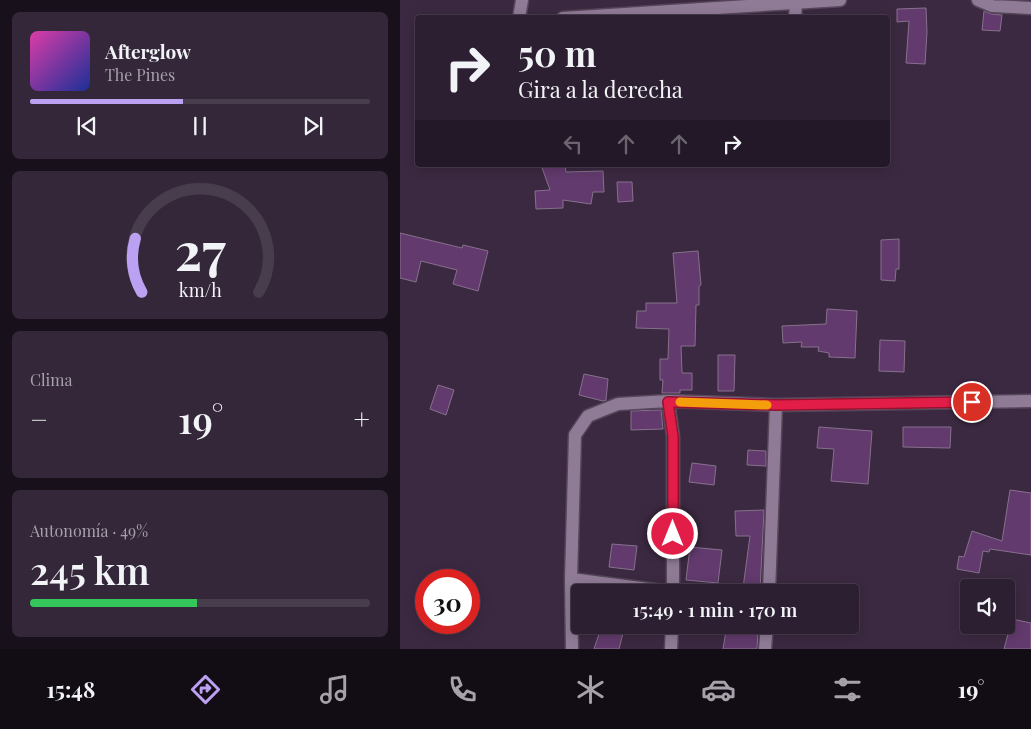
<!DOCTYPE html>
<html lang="es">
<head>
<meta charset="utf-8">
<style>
  body { margin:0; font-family:"Playfair Display",serif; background:#342739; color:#f1f3f6; height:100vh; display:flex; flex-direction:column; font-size:19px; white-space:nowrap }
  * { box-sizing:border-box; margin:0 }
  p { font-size:16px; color:#a6a2ab }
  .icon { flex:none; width:28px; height:28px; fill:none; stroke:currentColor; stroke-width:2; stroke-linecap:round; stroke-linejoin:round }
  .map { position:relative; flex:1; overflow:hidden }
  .panel { display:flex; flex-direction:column; gap:12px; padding:12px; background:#18111b; width:400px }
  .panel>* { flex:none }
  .banner { position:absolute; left:15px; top:15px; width:475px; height:152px; border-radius:5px; box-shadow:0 2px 12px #0003,0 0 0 1px #483d4d; background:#2c1f31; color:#f1f3f6; overflow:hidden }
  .controls { position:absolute; left:560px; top:579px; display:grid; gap:10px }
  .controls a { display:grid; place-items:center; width:55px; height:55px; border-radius:5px; background:#2c1f31; box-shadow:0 2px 12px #0003,0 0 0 1px #483d4d; font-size:25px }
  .speed { position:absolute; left:15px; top:569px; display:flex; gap:10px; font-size:25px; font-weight:700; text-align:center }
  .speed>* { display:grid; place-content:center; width:65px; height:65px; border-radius:50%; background:#2c1f31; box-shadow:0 2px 12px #0003,0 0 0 1px #483d4d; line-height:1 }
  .speed .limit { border:8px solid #d22; background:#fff; color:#111 }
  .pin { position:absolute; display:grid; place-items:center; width:42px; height:42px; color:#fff; margin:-21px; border:2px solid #fff; border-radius:50%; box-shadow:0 1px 5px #0007 }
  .me { position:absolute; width:55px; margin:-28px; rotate:0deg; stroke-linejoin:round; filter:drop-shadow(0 0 4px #0008) }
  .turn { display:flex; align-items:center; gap:18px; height:105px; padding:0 20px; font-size:22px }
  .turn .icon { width:65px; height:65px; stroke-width:2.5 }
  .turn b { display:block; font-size:35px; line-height:42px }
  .lanes { display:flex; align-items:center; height:48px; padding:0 20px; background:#0003; justify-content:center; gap:25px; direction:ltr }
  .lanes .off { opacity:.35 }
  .big { font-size:38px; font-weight:600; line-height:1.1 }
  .panel .widget { flex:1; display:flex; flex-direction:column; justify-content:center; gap:8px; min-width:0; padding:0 18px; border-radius:8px; background:#342739 }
  .panel .dial { align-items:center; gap:0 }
  .dial svg { height:130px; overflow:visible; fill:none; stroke:#483d4d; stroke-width:7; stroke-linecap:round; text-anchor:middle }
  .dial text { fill:#f1f3f6; stroke:none }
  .song { display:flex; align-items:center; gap:15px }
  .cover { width:60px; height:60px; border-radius:8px; background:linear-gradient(135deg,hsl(320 70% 55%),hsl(230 70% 35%)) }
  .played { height:5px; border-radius:2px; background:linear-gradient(90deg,#bca0f2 45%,#483d4d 45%) }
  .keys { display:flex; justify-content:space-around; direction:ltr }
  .heat { display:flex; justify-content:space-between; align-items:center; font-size:28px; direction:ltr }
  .charge { height:8px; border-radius:4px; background:linear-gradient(90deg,#34c759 49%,#483d4d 0) }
  .trip { position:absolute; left:171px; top:584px; width:288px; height:50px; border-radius:5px; background:#2c1f31; box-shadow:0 2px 12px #0003,0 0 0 1px #483d4d; font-weight:600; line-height:50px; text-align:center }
  .menu { display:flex; height:80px; justify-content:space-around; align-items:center; background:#120c14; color:#a6a2ab }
  .menu .icon { width:35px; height:35px }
  .menu .current { color:#bca0f2 }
  .menu b { font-size:22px; color:#f1f3f6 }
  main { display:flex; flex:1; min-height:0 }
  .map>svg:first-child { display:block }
</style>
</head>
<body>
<main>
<section class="panel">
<div class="widget">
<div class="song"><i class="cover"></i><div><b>Afterglow</b><p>The Pines</p></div></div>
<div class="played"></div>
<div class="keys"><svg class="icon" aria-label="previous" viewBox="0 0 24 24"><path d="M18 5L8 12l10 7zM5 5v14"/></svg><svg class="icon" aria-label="pause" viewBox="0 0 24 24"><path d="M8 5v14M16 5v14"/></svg><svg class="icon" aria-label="next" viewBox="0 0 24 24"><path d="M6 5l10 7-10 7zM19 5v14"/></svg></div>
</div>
<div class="widget dial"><svg viewBox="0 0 100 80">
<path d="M14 69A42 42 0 1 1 86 69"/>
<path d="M14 69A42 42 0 0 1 10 36" stroke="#bca0f2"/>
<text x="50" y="56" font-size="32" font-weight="700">27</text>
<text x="50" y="72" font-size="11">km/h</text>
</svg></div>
<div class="widget"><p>Clima</p>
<div class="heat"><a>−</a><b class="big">19°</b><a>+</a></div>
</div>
<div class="widget"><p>Autonomía · 49%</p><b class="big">245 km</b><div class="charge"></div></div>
</section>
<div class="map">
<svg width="631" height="649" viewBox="0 0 631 649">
  <rect width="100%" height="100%" fill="#3b2941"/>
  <path fill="#623a6d" stroke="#86718c" d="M526,8L527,32L525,64L506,63L509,21L497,22V9Z
    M584,11L591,14L602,15L600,31L582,30Z
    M141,165H165L166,172L203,171L204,192H193L191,204L163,200V208L136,209L135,191L150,190Z
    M217,182H232L233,201L218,202Z
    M0,233L62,248L63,245L88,251L78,291L53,284L57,270L21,261L16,282L0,278Z
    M499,239V269H496L495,281L481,280V240Z
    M298,251L301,285L299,286V305H296L295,346H281L282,373H292V390H280V393H262L263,380H260V359H268L269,329L236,328L237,311H246V303H277L273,253Z
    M427,309L457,311L455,358L429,357V353L418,351L419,347H401L402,342L383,343L382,326L426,324Z
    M480,340L505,341L504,372L479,371Z
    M318,355H335L334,391H318Z
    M184,374L208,379L206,400L203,401L179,395Z
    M38,385L54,390L46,415L30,409Z
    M261,410L263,429L231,430V411Z
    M419,427L472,431L468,484L431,481L434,449L417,448Z
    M503,427H551L550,448L503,447Z
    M348,450L366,451V466L347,465Z
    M292,463L316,466L314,485L289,482Z
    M610,490L631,493V555L590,549L589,552L583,551L579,573L557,569L559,556L564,557L572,531L602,541Z
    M364,510L360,591L343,588L350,536H336L335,511Z
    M212,544L237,546L234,570L209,567Z
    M290,547L322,550L318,583L286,580Z
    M612,619L631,623V649H604Z
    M202,625H225L219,649H194Z
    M358,630L357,649H323L326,631Z"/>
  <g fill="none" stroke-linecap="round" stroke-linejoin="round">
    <g stroke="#56465a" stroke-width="15">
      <path id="minor" d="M578,0L592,6L631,8
        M119,18L122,0
        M163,18L440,0
        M395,18L396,3
        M268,401L273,436V592
        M171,579L271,592
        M369,592L376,405
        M172,649L171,579L175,435L188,416L218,404L268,401L376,405L631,401
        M271,649L272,625
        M365,649L367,625"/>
    </g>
    <use href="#minor" stroke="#907b97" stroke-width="12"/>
  </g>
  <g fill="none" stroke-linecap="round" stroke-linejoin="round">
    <g stroke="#92132f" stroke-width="12">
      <path id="route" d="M273,534V436L268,402L376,405L572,402"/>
    </g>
    <use href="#route" stroke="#e11d48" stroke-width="9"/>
    <path stroke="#f59e0b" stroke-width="9" d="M280,402L367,405"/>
  </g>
</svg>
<div class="controls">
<a><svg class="icon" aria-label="sound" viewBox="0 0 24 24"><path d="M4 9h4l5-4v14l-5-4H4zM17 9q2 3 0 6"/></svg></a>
</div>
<div class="speed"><div class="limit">30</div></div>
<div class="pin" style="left:572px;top:402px;background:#d93025"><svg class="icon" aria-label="arrive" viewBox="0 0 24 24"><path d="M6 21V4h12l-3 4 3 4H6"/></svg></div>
<svg class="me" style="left:273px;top:534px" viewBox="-20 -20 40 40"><circle r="17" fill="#e11d48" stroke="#fff" stroke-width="3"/><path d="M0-11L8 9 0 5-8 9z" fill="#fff"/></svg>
<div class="trip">15:49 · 1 min · 170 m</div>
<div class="banner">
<div class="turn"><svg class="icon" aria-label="right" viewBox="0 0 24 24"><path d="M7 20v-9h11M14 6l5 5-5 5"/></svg><div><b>50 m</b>Gira a la derecha</div></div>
<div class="lanes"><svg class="icon off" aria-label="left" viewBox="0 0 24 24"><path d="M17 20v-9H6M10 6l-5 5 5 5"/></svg><svg class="icon off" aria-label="ahead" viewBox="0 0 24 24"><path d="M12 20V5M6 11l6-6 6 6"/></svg><svg class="icon off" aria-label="ahead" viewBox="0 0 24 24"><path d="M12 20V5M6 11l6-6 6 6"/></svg><svg class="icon" aria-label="right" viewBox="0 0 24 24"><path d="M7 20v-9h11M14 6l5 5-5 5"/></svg></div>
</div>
</div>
</main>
<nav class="menu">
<b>15:48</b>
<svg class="icon current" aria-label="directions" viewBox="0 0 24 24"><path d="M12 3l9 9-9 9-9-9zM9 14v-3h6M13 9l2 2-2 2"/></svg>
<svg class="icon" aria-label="music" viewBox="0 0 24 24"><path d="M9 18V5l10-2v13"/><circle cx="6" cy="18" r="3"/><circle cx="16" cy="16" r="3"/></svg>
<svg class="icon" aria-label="phone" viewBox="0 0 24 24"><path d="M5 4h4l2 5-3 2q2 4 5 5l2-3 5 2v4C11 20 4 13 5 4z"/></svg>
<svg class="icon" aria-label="climate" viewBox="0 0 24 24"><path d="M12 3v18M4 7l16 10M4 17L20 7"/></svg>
<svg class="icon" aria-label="car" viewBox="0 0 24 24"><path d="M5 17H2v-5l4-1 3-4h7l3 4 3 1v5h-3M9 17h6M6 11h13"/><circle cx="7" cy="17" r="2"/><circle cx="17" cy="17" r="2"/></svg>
<svg class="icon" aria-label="filters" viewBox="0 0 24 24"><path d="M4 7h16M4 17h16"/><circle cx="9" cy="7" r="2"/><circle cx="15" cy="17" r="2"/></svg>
<b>19°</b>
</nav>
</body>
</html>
